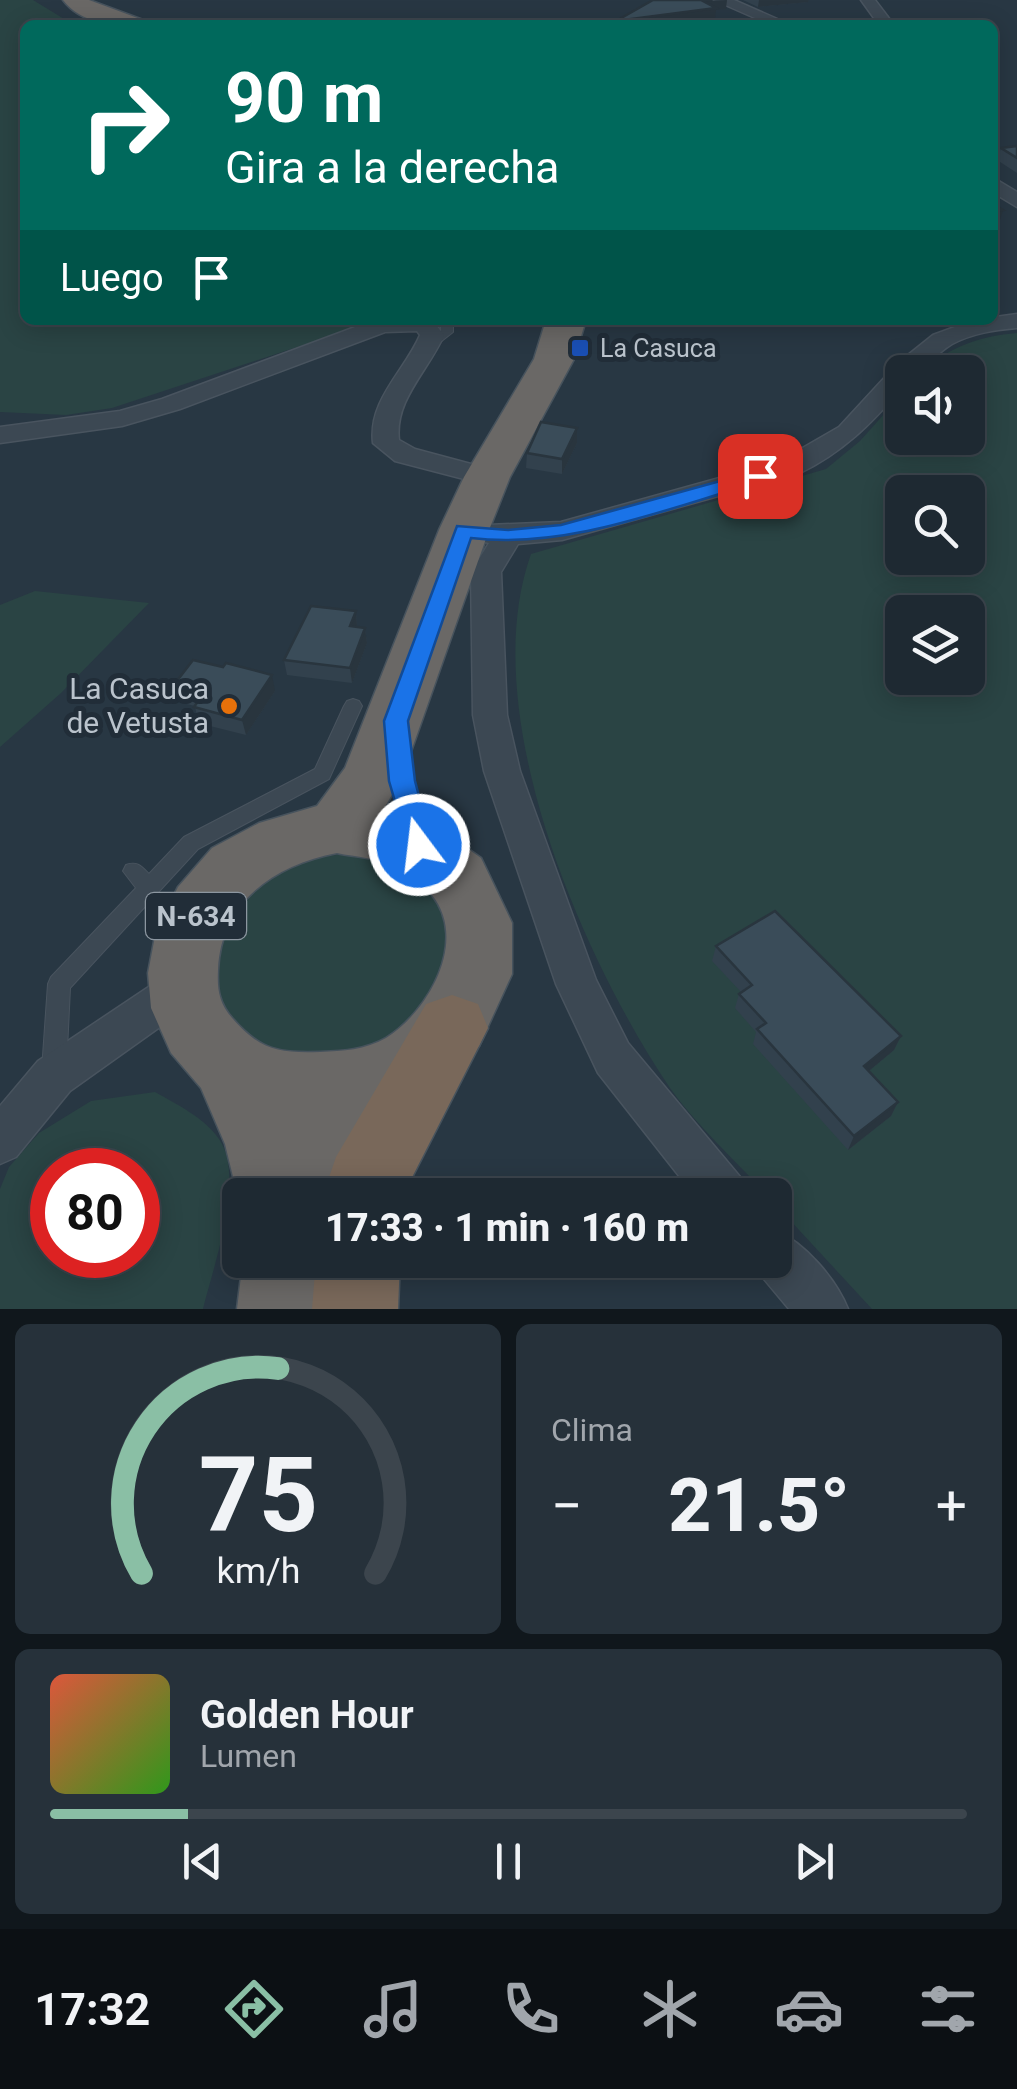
<!DOCTYPE html>
<html lang="es">
<head>
<meta charset="utf-8">
<style>
  body { margin:0; font-family:Roboto,sans-serif; background:#26313a; color:#f1f3f6; height:100vh; display:flex; flex-direction:column; font-size:38px; white-space:nowrap }
  * { box-sizing:border-box; margin:0 }
  p { font-size:32px; color:#a1a6ac }
  .icon { flex:none; width:55px; height:55px; fill:none; stroke:currentColor; stroke-width:2; stroke-linecap:round; stroke-linejoin:round }
  .map { position:relative; height:1309px; overflow:hidden }
  .details { display:flex; flex-direction:column; gap:15px; padding:15px; background:#10171c; flex:1 }
  .details>* { flex:none }
  .hud { position:absolute; left:20px; top:20px; width:978px; height:305px; border-radius:15px; box-shadow:0 5px 25px #0003,0 0 0 2px #3c454d; background:#00695c; color:#fff; overflow:hidden }
  .buttons { position:absolute; left:885px; top:355px; display:grid; gap:20px }
  .buttons a { display:grid; place-items:center; width:100px; height:100px; border-radius:15px; background:#1e2932; box-shadow:0 5px 25px #0003,0 0 0 2px #3c454d; font-size:50px }
  .speed { position:absolute; left:30px; top:1148px; display:flex; gap:20px; font-size:50px; font-weight:700; text-align:center }
  .speed>* { display:grid; place-content:center; width:130px; height:130px; border-radius:50%; background:#1e2932; box-shadow:0 5px 25px #0003,0 0 0 2px #3c454d; line-height:1 }
  .speed .limit { border:15px solid #d22; background:#fff; color:#111 }
  .pin { position:absolute; display:grid; place-items:center; width:85px; height:85px; color:#fff; margin:-42px; border-radius:20px; box-shadow:0 5px 15px #0006 }
  .me { position:absolute; width:110px; margin:-55px; rotate:345deg; stroke-linejoin:round; filter:drop-shadow(0 0 8px #0008) }
  .turn { display:flex; align-items:center; gap:35px; height:210px; padding:0 40px; font-size:45px }
  .turn .icon { width:130px; height:130px; stroke-width:2.5 }
  .turn b { display:block; font-size:70px; line-height:85px }
  .then { display:flex; align-items:center; height:95px; padding:0 40px; background:#0003; gap:20px; font-size:38px }
  .big { font-size:75px; font-weight:800; line-height:1.1 }
  .details .tile { flex:1; display:flex; flex-direction:column; justify-content:center; gap:15px; min-width:0; padding:0 35px; border-radius:15px; background:#26313a }
  .details .dial { align-items:center; gap:0 }
  .dial svg { height:260px; overflow:visible; fill:none; stroke:#3c454d; stroke-width:7; stroke-linecap:round; text-anchor:middle }
  .dial text { fill:#f1f3f6; stroke:none }
  .song { display:flex; align-items:center; gap:30px }
  .cover { width:120px; height:120px; border-radius:15px; background:linear-gradient(135deg,hsl(10 70% 55%),hsl(110 70% 35%)) }
  .played { height:10px; border-radius:5px; background:linear-gradient(90deg,#8abfa5 15%,#3c454d 15%) }
  .keys { display:flex; justify-content:space-around; direction:ltr }
  .heat { display:flex; justify-content:space-between; align-items:center; font-size:55px; direction:ltr }
  .details .tiles { flex:1; display:grid; gap:15px; grid-template-columns:1fr 1fr }
  .tile:last-child { grid-column:span 2 }
  .trip { position:absolute; left:222px; top:1178px; width:570px; height:100px; border-radius:15px; background:#1e2932; box-shadow:0 5px 25px #0003,0 0 0 2px #3c454d; font-weight:800; line-height:100px; text-align:center }
  .dock { display:flex; height:160px; justify-content:space-around; align-items:center; background:#0c1014; color:#a1a6ac }
  .dock .icon { width:70px; height:70px }
  .dock .active { color:#8abfa5 }
  .dock b { font-size:45px; color:#f1f3f6 }
  .map>svg:first-child { display:block }
</style>
</head>
<body>
<div class="map">
<svg width="1017" height="1309" viewBox="0 0 1017 1309">
  <rect width="100%" height="100%" fill="#283743"/>
  <path fill="#2a4444" fill-rule="evenodd" d="M0,0H33L74,25H25V320H379L112,408L66,415L0,412Z
    M1017,333V1309H872L775,1204V1195H767C735,1160 697,1126 670,1088C581,956 475,711 531,554L826,469L860,441L902,394V438H968V372H922C948,347 981,336 1017,333ZM902,492H968V558H902ZM902,612H968V678H902Z
    M35,591L149,603L61,693L0,747V605Z
    M353,853L394,862L428,884L450,916L443,997L365,1060L263,1054L228,1024L211,984L215,942L235,905L269,876L310,858Z
    M155,1092C176,1104 205,1118 219,1139C246,1177 213,1267 203,1309H0V1189L9,1167L39,1133L91,1101ZM52,1170H138V1255H52Z"/>
  <g fill="none" stroke-linecap="round" stroke-linejoin="round">
    <g stroke="#49545f" stroke-width="2">
      <path id="service" d="M441,320H453V332L434,347H424V341L441,331Z
        M353,699L359,701L362,706L329,779L198,849L70,988L66,1070L62,1078L54,1081L46,1078L42,1070L48,984L51,977L136,888L123,871L126,865C137,861 141,866 149,874L184,837L315,769L344,706L347,701Z"/>
    </g>
    <g stroke="#49545f" stroke-width="3">
      <path id="minor" d="M714,0H734L791,25H771Z
        M861,0H875L894,25H879Z
        M992,177L1017,192V207L992,192Z
        M1017,314V328C994,330 973,333 952,344C934,355 924,372 902,372V388C871,424 843,452 800,473L562,540L518,544L501,572L507,715L520,771L596,980L628,1043L741,1178L748,1195H694L598,1073L556,984L484,771L473,715L471,572L489,543L478,540L473,534L478,528L488,525L561,522L780,461L839,427L898,363L933,335L974,320Z
        M374,320H432L444,335C429,370 394,400 399,440L415,449L497,471L501,477L497,483L487,485L395,461L373,443C368,400 404,372 420,335L417,331L385,332L180,409L122,426L0,443V427L120,411L162,399Z
        M180,970L195,976L201,989L195,1002L70,1091L16,1157L0,1164V1106L38,1061L165,976Z
        M775,1230C805,1243 836,1279 848,1309H789L758,1272L752,1260H775Z"/>
    </g>
    <g stroke="#47535d" stroke-width="3">
      <path id="trunk" d="M63,0H89L143,20L147,25C116,25 83,26 63,0Z
        M546,320H586L574,359L510,477L489,530L402,777L382,812L434,825L481,858L512,923V974L479,1046L439,1087L400,1104L348,1195H240V1205L225,1144L201,1088L171,1053L151,1008L148,973L156,931L178,887L212,848L259,823L317,806L345,768L439,530L464,477L534,359ZM337,853C355,857 380,858 396,867C407,874 425,885 432,895C469,941 428,1012 386,1038C365,1050 343,1051 320,1052C279,1053 261,1051 233,1019C219,1004 217,989 218,970C221,901 275,865 337,853Z
        M243,1260H327L323,1309H237Z"/>
    </g>
    <g stroke="#47535d" stroke-width="3">
      <path id="motorway" d="M452,995L478,1004L488,1028L403,1195H323L336,1157L426,1004Z
        M316,1260H400L398,1309H312Z"/>
    </g>
    <use href="#service" fill="#3c4853" fill-rule="evenodd"/>
    <use href="#minor" fill="#3c4853" fill-rule="evenodd"/>
    <use href="#trunk" fill="#6a6866" fill-rule="evenodd"/>
    <use href="#motorway" fill="#79685a" fill-rule="evenodd"/>
  </g>
  <path fill="#32414d" d="M743,0H809L808,2L758,7Z
    M1017,146V173L997,160L1001,148Z
    M577,428V443L562,474L526,468L527,453Z
    M356,611L357,627L365,628L367,643L352,683L287,675L284,660Z
    M173,686L275,691L246,735L198,723L195,706L178,702Z
    M716,946L901,1036L894,1050L869,1071L898,1102L891,1116L848,1150L753,1044L756,1032L735,1008L739,994L741,992L712,961Z"/>
  <path fill="#29353e" d="M727,0L726,9L716,10L715,19L667,25H616V21L703,1Z
    M759,0H809L808,2L758,7Z
    M1003,210L999,223L992,224V212Z
    M577,428V443L562,474V459Z
    M356,611L357,627L350,626Z
    M365,628L367,643L352,683L350,668Z
    M272,675L275,691L246,735L242,720Z
    M901,1036L894,1050L858,1080L864,1066Z
    M898,1102L891,1116L848,1150L854,1136Z"/>
  <path fill="#3a4c59" stroke="#29353e" stroke-width="2.5" d="M653,0H712L703,1L716,8L616,21Z
    M1017,146V158L1001,148Z
    M992,203L1003,210L992,212Z
    M541,422L577,428L562,459L527,453Z
    M311,606L356,611L350,626L365,628L350,668L284,660Z
    M193,660L223,667L226,663L272,675L242,720L194,707L203,694L173,686Z
    M775,911L901,1036L864,1066L898,1102L854,1136L757,1029L766,1023L739,994L752,985L716,946Z"/>
  <path fill="#1a73e8" stroke="#114b97" stroke-width="2.5" d="M760,470L767,472V480C672,506 571,550 471,538L408,721L415,781L432,845L428,853L419,856L410,853L389,781L384,721L457,526L508,530L561,525Z"/>
  <rect fill="#1a4fb4" stroke="#212d38" stroke-width="4" x="570" y="338" width="20" height="20" rx="5"/>
  <circle fill="#e8710a" stroke="#212d38" stroke-width="4" cx="229" cy="706" r="10"/>
  <g text-anchor="middle" stroke-width="10" stroke-linejoin="round" paint-order="stroke">
    <g font-size="25" fill="#bac3cc" stroke="#212d38" text-anchor="start">
      <text x="600" y="357">La Casuca</text>
    </g>
    <rect fill="#212d38" stroke="#8c96a0" stroke-width="2.5" x="146" y="893" width="100" height="46" rx="8"/>
    <g font-size="28" font-weight="bold" fill="#bac3cc">
      <text x="196" y="926">N-634</text>
    </g>
    <g font-size="30" fill="#bac3cc" stroke="#212d38" text-anchor="end">
      <text x="209" y="699">La Casuca<tspan x="209" dy="34">de Vetusta</tspan></text>
    </g>
  </g>
</svg>
<div class="buttons">
<a><svg class="icon" aria-label="sound" viewBox="0 0 24 24"><path d="M4 9h4l5-4v14l-5-4H4zM17 9q2 3 0 6"/></svg></a>
<a><svg class="icon" aria-label="search" viewBox="0 0 24 24"><circle cx="10" cy="10" r="6"/><path d="M15 15l6 6"/></svg></a>
<a><svg class="icon" aria-label="layers" viewBox="0 0 24 24"><path d="M12 4l9 5-9 5-9-5zM3 14l9 5 9-5"/></svg></a>
</div>
<div class="speed"><div class="limit">80</div></div>
<div class="pin" style="left:760px;top:476px;background:#d93025"><svg class="icon" aria-label="arrive" viewBox="0 0 24 24"><path d="M6 21V4h12l-3 4 3 4H6"/></svg></div>
<svg class="me" style="left:419px;top:845px" viewBox="-20 -20 40 40"><circle r="17" fill="#1a73e8" stroke="#fff" stroke-width="3"/><path d="M0-11L8 9 0 5-8 9z" fill="#fff"/></svg>
<div class="trip">17:33 · 1 min · 160 m</div>
<div class="hud">
<div class="turn"><svg class="icon" aria-label="right" viewBox="0 0 24 24"><path d="M7 20v-9h11M14 6l5 5-5 5"/></svg><div><b>90 m</b>Gira a la derecha</div></div>
<div class="then">Luego<svg class="icon" aria-label="arrive" viewBox="0 0 24 24"><path d="M6 21V4h12l-3 4 3 4H6"/></svg></div>
</div>
</div>
<section class="details">
<div class="tiles">
<div class="tile dial"><svg viewBox="0 0 100 80">
<path d="M14 69A42 42 0 1 1 86 69"/>
<path d="M14 69A42 42 0 0 1 56 6" stroke="#8abfa5"/>
<text x="50" y="56" font-size="32" font-weight="700">75</text>
<text x="50" y="72" font-size="11">km/h</text>
</svg></div>
<div class="tile"><p>Clima</p>
<div class="heat"><a>−</a><b class="big">21.5°</b><a>+</a></div>
</div>
<div class="tile">
<div class="song"><i class="cover"></i><div><b>Golden Hour</b><p>Lumen</p></div></div>
<div class="played"></div>
<div class="keys"><svg class="icon" aria-label="previous" viewBox="0 0 24 24"><path d="M18 5L8 12l10 7zM5 5v14"/></svg><svg class="icon" aria-label="pause" viewBox="0 0 24 24"><path d="M8 5v14M16 5v14"/></svg><svg class="icon" aria-label="next" viewBox="0 0 24 24"><path d="M6 5l10 7-10 7zM19 5v14"/></svg></div>
</div>
</div>
</section>
<nav class="dock">
<b>17:32</b>
<svg class="icon active" aria-label="directions" viewBox="0 0 24 24"><path d="M12 3l9 9-9 9-9-9zM9 14v-3h6M13 9l2 2-2 2"/></svg>
<svg class="icon" aria-label="music" viewBox="0 0 24 24"><path d="M9 18V5l10-2v13"/><circle cx="6" cy="18" r="3"/><circle cx="16" cy="16" r="3"/></svg>
<svg class="icon" aria-label="phone" viewBox="0 0 24 24"><path d="M5 4h4l2 5-3 2q2 4 5 5l2-3 5 2v4C11 20 4 13 5 4z"/></svg>
<svg class="icon" aria-label="climate" viewBox="0 0 24 24"><path d="M12 3v18M4 7l16 10M4 17L20 7"/></svg>
<svg class="icon" aria-label="car" viewBox="0 0 24 24"><path d="M5 17H2v-5l4-1 3-4h7l3 4 3 1v5h-3M9 17h6M6 11h13"/><circle cx="7" cy="17" r="2"/><circle cx="17" cy="17" r="2"/></svg>
<svg class="icon" aria-label="filters" viewBox="0 0 24 24"><path d="M4 7h16M4 17h16"/><circle cx="9" cy="7" r="2"/><circle cx="15" cy="17" r="2"/></svg>
</nav>
</body>
</html>
